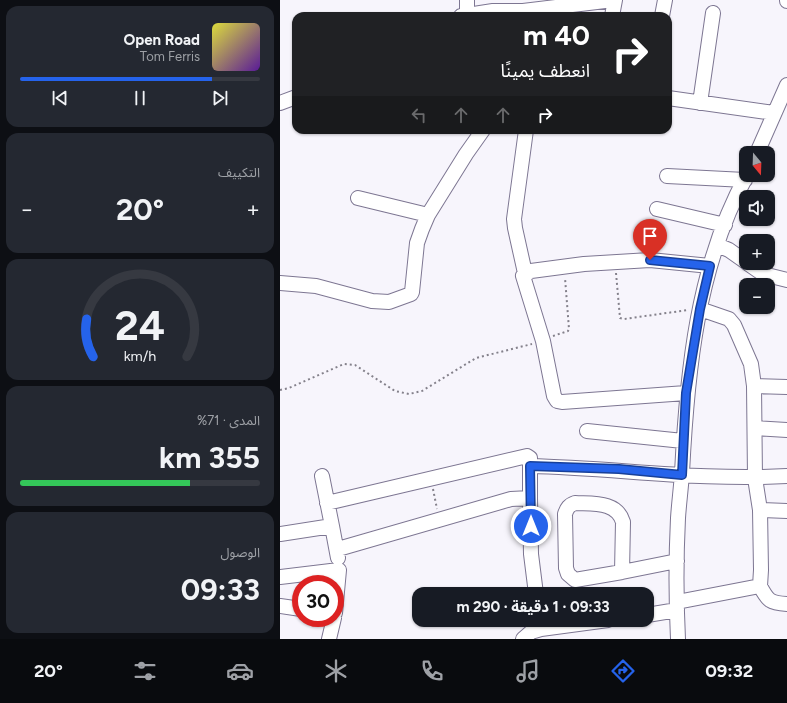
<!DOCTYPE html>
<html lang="ar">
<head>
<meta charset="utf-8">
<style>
  body { margin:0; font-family:Figtree,"Noto Sans Arabic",sans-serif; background:#242831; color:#f1f3f6; direction:rtl; height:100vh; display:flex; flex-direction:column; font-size:15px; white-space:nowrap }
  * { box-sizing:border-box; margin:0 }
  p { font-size:13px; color:#9ea1a6 }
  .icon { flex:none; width:22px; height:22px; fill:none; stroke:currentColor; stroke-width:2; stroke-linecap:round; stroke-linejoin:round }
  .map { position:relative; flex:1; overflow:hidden; direction:ltr }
  .details { display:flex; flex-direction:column; gap:6px; padding:6px; background:#0d0f14; width:280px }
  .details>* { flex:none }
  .hud { position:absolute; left:12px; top:12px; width:380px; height:122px; border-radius:12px; box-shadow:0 1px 3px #0004; direction:rtl; background:#202124; color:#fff; overflow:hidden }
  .needle { width:26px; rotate:161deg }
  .fabs { position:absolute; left:459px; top:146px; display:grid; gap:8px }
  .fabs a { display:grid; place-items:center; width:36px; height:36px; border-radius:8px; background:#171b24; box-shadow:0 1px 3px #0004; font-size:20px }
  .speed { position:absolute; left:12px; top:575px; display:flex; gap:8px; font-size:20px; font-weight:700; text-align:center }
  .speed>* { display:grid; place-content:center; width:52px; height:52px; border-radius:50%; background:#171b24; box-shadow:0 1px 3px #0004; line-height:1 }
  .speed .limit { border:6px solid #d22; background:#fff; color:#111 }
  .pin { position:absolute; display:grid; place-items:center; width:34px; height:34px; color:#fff; margin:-41px -17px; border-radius:50% 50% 50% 0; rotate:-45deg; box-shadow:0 0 4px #0007 }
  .pin .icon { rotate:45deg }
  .me { position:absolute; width:44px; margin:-22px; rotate:0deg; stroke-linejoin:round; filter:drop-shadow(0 0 3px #0008) }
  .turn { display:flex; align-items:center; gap:14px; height:84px; padding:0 16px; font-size:18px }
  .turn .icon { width:52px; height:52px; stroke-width:2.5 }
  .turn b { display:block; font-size:28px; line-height:34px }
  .lanes { display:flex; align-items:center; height:38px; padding:0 16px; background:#0003; justify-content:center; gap:20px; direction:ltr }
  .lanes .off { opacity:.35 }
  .big { font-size:30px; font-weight:700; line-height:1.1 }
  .details .widget { flex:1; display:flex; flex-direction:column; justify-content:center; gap:6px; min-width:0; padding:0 14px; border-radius:12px; background:#242831 }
  .details .dial { align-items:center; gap:0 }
  .dial svg { height:104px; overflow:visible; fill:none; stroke:#363941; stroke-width:7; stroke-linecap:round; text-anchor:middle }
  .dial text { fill:#f1f3f6; stroke:none }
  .song { display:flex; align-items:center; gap:12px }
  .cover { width:48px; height:48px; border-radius:6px; background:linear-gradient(135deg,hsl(60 70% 55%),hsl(270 70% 35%)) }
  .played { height:4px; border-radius:2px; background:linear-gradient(90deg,#2563eb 80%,#363941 80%) }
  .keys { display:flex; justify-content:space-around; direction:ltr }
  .heat { display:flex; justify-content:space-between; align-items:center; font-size:22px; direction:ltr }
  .charge { height:6px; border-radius:3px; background:linear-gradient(90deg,#34c759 71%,#363941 0) }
  .trip { position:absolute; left:132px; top:587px; width:242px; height:40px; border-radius:12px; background:#171b24; box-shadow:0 1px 3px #0004; font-weight:700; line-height:40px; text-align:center; direction:rtl }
  .dock { display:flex; height:64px; justify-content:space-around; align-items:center; background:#090b0e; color:#9ea1a6 }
  .dock .icon { width:28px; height:28px }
  .dock .current { color:#2563eb }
  .dock b { font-size:18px; color:#f1f3f6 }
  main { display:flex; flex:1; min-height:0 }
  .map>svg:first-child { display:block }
</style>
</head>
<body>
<main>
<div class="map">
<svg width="507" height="639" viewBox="0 0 507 639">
  <rect width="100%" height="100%" fill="#f7f5fc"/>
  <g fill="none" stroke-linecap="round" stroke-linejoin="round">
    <g stroke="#7d7692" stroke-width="16">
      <path id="minor" d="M187,0V14
        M507,0V1
        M213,11H243L333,0
        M181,16L213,11L214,16
        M332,16L335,0
        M382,16L385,0
        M388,98L494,113
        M0,103L16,97
        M420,103L433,13
        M477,153L507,85
        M387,176L465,180
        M78,198L148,215
        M377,209L445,225
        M437,245L449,250L466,262
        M467,263L483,274L507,280
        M245,273L235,228L234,219L246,130
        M0,283L36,286L92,301L109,302L131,294L132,292L137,243L142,229L148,215L186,154L203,130
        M474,386L507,387
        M406,393L282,402L277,401L274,396L263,341L243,276L251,271L304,264L370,260L430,266
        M475,428L507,430
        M307,431L403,441
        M42,476L52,526
        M250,498V466C336,468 421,481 507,476
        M47,503L247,456L250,458V466
        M480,510L507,511
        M0,534L52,526L58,558
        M58,549L231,499L250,498L251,554L256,594
        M342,572L343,522C337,501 313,504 295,503C289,505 287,508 285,514L286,568L288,574L295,580L342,572L397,561
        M0,577L59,570L55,613
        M480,586C488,601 490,603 507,604
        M397,602L480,586L481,570L480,510L475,478L474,386L471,364L454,325L449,319L420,309
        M0,606L21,609
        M367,615L397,610
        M49,639L54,618
        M243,639L251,632L261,629L328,620
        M398,639C396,599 396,558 398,518C399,503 401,488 402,473C407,372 417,265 467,175"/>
    </g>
    <path stroke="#84818b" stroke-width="2" stroke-dasharray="2 3" stroke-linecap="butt" d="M336,273L340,318L344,319L408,310
      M273,336L288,331L289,329L285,278
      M0,390L9,388L64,364L75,365L115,391L129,394L142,391L196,358L252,344
      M153,489L157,509"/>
    <use href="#minor" stroke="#fff" stroke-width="14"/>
  </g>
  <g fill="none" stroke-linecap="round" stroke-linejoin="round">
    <g stroke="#184099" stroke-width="10">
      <path id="route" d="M251,526L250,466L339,469L402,475L406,393L420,309L430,266L370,260"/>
    </g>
    <use href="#route" stroke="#2563eb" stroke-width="7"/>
  </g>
</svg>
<div class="fabs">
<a><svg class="needle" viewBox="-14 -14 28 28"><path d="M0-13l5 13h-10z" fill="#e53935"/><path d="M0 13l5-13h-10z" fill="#9ea1a6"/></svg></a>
<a><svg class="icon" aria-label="sound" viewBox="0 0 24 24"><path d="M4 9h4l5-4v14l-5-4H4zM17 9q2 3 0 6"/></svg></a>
<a>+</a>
<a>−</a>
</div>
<div class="speed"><div class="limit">30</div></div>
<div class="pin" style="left:370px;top:260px;background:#d93025"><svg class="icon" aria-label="arrive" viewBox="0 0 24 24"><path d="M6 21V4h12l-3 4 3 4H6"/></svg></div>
<svg class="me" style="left:251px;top:526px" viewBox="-20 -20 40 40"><circle r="17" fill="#2563eb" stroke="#fff" stroke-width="3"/><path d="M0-11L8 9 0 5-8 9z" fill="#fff"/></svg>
<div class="trip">09:33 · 1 دقيقة · 290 m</div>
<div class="hud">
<div class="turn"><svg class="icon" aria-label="right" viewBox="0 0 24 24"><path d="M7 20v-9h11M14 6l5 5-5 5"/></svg><div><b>40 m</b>انعطف يمينًا</div></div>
<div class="lanes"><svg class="icon off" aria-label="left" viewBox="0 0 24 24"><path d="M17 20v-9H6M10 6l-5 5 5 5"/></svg><svg class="icon off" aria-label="ahead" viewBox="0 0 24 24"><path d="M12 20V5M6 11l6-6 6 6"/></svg><svg class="icon off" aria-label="ahead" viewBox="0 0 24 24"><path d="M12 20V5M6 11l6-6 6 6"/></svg><svg class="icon" aria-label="right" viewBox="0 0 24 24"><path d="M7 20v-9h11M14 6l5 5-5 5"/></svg></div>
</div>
</div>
<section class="details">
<div class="widget">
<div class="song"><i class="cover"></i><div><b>Open Road</b><p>Tom Ferris</p></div></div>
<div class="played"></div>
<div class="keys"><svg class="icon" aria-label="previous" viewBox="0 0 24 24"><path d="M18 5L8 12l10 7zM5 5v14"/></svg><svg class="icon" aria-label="pause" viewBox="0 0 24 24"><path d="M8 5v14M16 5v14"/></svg><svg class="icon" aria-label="next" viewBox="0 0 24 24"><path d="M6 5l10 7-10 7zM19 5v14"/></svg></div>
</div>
<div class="widget"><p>التكييف</p>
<div class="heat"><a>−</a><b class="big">20°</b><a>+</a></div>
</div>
<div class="widget dial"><svg viewBox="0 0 100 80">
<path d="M14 69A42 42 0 1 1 86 69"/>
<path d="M14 69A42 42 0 0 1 9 40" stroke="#2563eb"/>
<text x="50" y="56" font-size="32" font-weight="700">24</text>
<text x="50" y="72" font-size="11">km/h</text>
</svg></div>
<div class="widget"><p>المدى · 71%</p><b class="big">355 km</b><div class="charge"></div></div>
<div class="widget"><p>الوصول</p><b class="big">09:33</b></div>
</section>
</main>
<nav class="dock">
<b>09:32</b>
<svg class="icon current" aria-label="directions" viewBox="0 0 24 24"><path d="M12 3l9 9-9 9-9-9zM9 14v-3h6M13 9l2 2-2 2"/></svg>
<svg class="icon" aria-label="music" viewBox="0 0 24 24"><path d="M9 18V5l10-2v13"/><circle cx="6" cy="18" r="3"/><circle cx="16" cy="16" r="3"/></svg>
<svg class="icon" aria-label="phone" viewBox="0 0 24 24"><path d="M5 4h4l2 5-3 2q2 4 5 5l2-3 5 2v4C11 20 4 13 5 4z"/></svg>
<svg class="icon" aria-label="climate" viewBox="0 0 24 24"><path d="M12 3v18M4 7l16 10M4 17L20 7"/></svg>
<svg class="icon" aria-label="car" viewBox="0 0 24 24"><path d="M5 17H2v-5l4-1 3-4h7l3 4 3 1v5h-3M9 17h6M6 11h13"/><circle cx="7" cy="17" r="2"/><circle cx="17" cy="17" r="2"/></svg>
<svg class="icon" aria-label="filters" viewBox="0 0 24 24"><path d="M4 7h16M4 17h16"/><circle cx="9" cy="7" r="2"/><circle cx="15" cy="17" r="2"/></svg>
<b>20°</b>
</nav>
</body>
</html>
